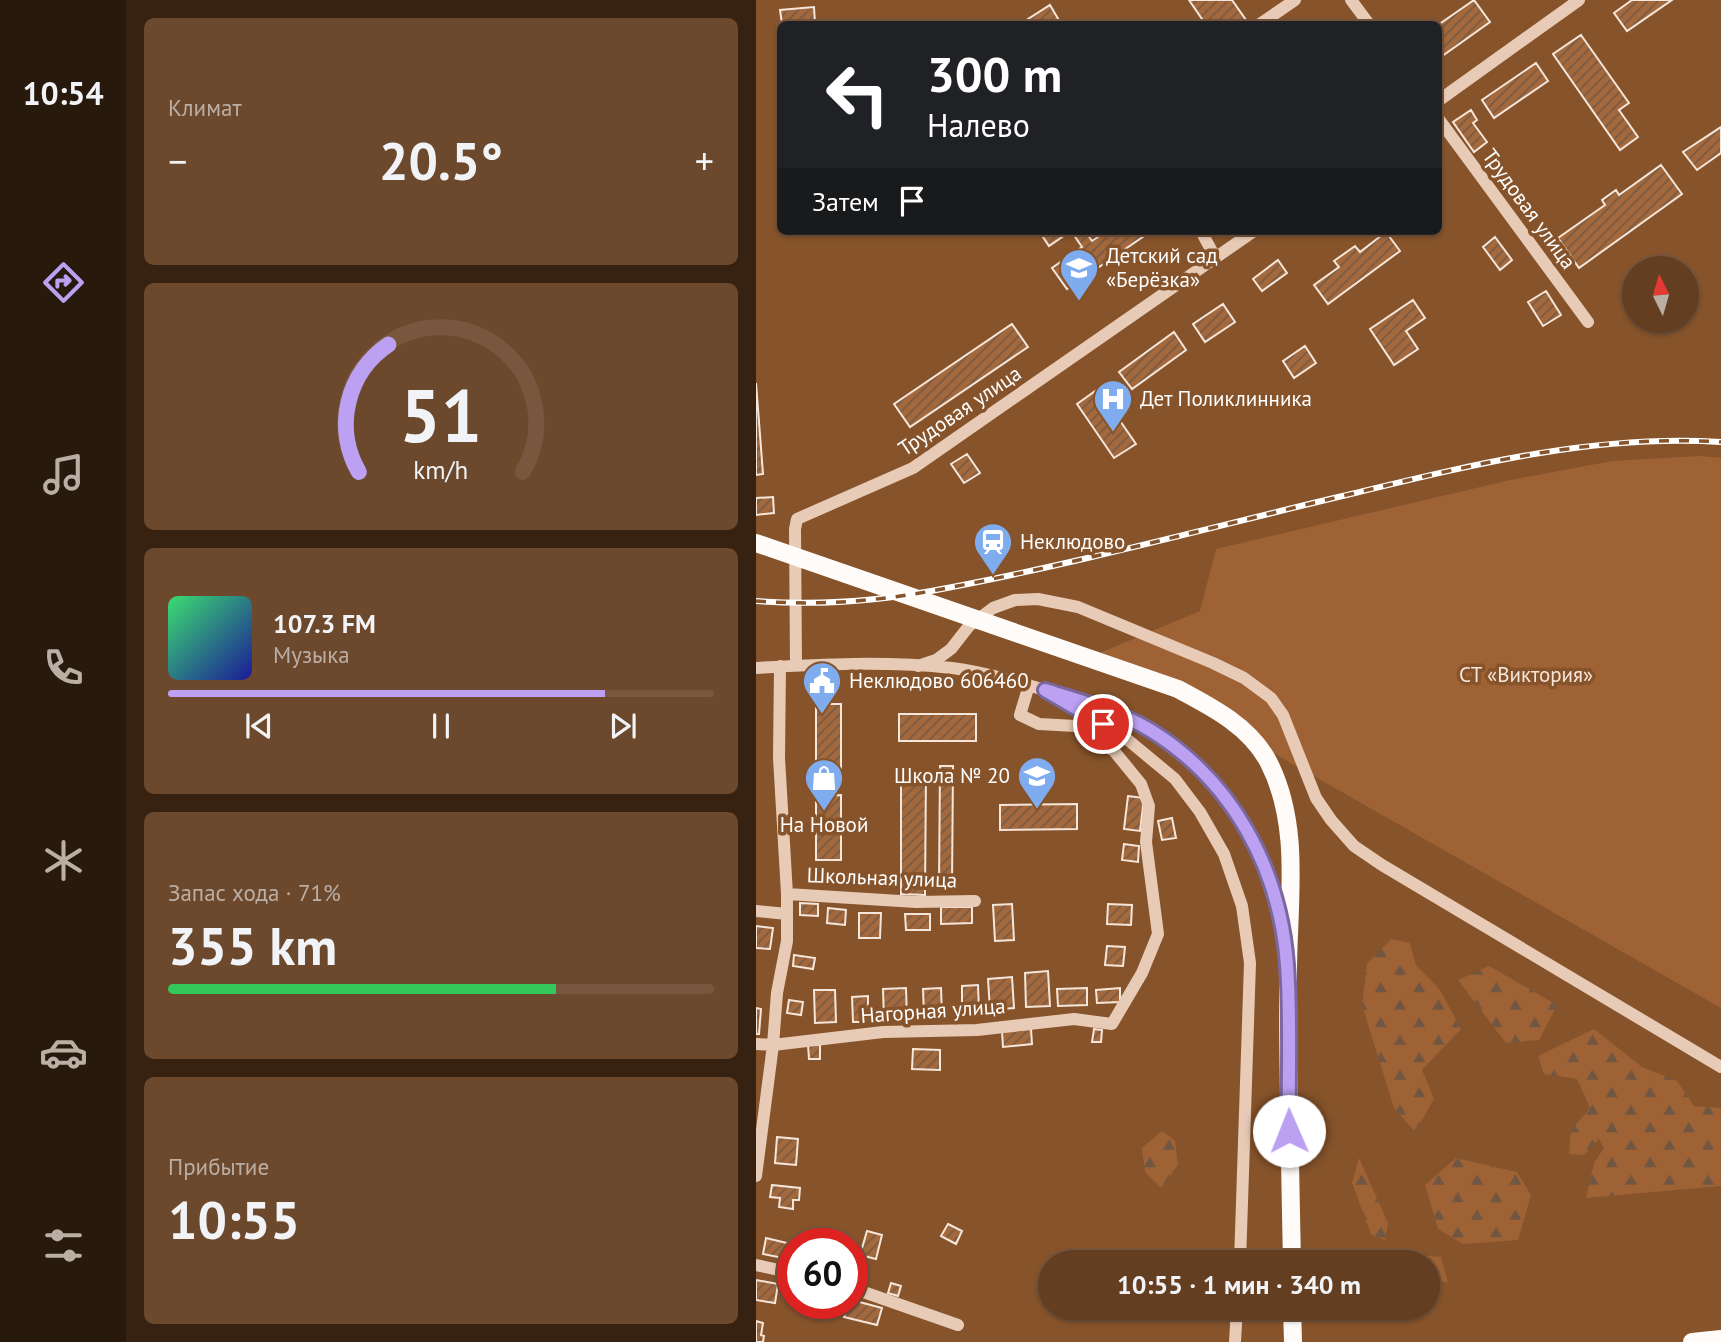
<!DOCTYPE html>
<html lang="ru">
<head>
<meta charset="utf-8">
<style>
  body { margin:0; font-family:"PT Sans",sans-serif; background:#6c492d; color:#f1f3f6; height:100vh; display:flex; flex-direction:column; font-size:26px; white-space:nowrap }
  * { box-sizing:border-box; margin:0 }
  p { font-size:23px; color:#bbaea5 }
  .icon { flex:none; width:38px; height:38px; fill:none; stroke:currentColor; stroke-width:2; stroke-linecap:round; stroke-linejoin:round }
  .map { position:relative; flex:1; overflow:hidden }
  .details { display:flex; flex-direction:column; gap:18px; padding:18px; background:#372212; width:630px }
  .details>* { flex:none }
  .top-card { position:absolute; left:21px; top:21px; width:665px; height:214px; border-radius:10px; box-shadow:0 2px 5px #0004,0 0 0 2px #78573e; background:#202124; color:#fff; overflow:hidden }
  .needle { width:46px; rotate:355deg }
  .fabs { position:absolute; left:866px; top:256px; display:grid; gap:14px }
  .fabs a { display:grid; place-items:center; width:77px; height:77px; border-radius:50%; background:#643e20; box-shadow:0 2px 5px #0004,0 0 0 2px #78573e; font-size:35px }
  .speed { position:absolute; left:21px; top:1228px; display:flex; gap:14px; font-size:35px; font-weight:700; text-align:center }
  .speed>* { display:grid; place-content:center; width:91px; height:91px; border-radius:50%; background:#643e20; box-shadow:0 2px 5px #0004,0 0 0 2px #78573e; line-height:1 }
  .speed .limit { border:10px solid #d22; background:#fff; color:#111 }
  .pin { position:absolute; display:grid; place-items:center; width:60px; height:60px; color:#fff; margin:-30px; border:4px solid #fff; border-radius:50%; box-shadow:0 2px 7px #0007 }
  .me { position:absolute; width:77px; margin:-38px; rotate:359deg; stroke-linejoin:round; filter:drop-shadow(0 0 5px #0008) }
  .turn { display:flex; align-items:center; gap:24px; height:147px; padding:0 35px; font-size:32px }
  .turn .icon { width:91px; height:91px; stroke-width:2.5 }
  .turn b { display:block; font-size:49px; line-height:60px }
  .then { display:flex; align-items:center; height:66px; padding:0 35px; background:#0003; gap:14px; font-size:26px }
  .big { font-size:52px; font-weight:600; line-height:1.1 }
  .details .widget { flex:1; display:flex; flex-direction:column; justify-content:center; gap:10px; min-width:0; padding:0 24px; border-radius:10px; background:#6c492d }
  .details .dial { align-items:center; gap:0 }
  .dial svg { height:182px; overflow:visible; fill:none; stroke:#78573e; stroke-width:7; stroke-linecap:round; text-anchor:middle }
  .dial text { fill:#f1f3f6; stroke:none }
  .song { display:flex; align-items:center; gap:21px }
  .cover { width:84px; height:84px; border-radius:10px; background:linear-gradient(135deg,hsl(140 70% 55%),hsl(240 70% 35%)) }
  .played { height:7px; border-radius:4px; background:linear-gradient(90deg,#bca0f2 80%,#78573e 80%) }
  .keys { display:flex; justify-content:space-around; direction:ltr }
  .heat { display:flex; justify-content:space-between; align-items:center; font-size:38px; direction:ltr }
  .charge { height:10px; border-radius:5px; background:linear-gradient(90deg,#34c759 71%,#78573e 0) }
  .trip { position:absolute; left:282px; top:1250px; width:402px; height:70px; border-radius:35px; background:#643e20; box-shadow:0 2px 5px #0004,0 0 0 2px #78573e; font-weight:600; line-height:70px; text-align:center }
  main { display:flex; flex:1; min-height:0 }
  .dock { display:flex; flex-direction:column; width:126px; justify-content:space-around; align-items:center; background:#28190d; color:#bbaea5 }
  .dock .icon { width:49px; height:49px }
  .dock .selected { color:#bca0f2 }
  .dock b { font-size:32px; color:#f1f3f6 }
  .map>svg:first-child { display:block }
</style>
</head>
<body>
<main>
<nav class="dock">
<b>10:54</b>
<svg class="icon selected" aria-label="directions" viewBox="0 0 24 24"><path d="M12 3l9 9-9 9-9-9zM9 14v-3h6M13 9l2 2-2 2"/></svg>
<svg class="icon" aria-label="music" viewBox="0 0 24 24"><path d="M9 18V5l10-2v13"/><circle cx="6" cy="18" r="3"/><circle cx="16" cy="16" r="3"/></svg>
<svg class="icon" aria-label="phone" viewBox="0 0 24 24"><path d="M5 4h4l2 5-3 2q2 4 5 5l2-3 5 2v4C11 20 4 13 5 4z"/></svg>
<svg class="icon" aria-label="climate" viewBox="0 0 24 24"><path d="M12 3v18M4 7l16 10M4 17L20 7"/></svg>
<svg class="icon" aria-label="car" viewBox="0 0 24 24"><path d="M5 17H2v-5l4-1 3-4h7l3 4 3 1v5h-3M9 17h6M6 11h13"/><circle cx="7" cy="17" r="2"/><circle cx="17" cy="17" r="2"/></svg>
<svg class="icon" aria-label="filters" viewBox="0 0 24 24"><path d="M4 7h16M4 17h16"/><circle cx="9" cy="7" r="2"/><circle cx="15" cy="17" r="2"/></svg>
</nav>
<section class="details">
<div class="widget"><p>Климат</p>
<div class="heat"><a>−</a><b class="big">20.5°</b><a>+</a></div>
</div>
<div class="widget dial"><svg viewBox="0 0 100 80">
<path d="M14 69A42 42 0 1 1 86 69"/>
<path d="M14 69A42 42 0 0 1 27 13" stroke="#bca0f2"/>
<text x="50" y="56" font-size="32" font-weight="700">51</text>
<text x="50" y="72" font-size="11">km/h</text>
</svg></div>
<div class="widget">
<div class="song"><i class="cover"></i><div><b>107.3 FM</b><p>Музыка</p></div></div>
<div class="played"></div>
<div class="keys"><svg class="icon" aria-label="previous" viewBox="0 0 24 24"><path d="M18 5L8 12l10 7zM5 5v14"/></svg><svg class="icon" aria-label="pause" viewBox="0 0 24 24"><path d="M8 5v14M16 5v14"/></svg><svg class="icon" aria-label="next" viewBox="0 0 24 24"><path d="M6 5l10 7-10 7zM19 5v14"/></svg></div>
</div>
<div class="widget"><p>Запас хода · 71%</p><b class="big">355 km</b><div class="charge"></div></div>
<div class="widget"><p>Прибытие</p><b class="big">10:55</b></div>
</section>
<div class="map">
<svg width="965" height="1342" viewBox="0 0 965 1342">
  <defs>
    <pattern id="forest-firs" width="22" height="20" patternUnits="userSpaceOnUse" patternTransform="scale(1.75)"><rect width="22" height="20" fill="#9e6235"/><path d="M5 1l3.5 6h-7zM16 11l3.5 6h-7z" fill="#715642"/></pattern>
    <pattern id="building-hatch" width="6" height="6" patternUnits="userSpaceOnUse" patternTransform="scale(1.75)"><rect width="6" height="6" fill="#a3683b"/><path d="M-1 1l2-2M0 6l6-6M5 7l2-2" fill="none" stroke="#785a44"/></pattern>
  </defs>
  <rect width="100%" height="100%" fill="#86532a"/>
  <path fill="#9e6235" d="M945,456L965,458V1008L470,726L339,655L444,611L460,549L754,480L856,461Z"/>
  <path fill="url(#forest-firs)" d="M635,939L654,943L660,965L684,990L705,1029L666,1070L678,1099L659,1132L638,1108L606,1005L611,964Z
    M733,966L801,1005L783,1040L750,1043L702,980Z
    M838,1029L886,1067L921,1081L938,1106L965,1108V1186L830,1198L838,1163L848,1148L843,1139L828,1155L813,1154L815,1130L834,1108L821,1079L788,1074L782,1056Z
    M406,1131L419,1141L422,1165L405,1188L389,1172L386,1148Z
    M603,1158L632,1223L629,1240L615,1234L596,1183Z
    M700,1158L761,1172L775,1195L762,1240L707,1244L682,1229L669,1185Z
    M646,1254L685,1257L692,1283L672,1277V1262H645Z"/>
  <path fill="url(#building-hatch)" stroke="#f6e6da" stroke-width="2" d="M433,0H476L490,20L483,24H442L448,22Z
    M718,0L734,22L682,59V25Z
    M876,0H916L871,31L858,13Z
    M294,5L304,22L300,24H276L272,19Z
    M58,7L59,24H26L24,10Z
    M825,35L873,103L863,110L882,137L864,150L797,54Z
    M780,63L792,81L738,118L726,100Z
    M715,110L721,120L717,123L731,142L718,152L697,122Z
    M965,127V153L941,170L927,152Z
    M905,165L926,194L823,268L802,238L849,205L846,200L860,190L863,195Z
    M283,231H329L336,241L351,231H390L391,234L311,289L296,268L326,247L315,231L293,246Z
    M630,232L644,251L572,304L558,285L583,267L578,261L599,246L604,252Z
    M739,237L756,260L744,270L727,247Z
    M522,260L531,273L506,291L497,279Z
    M790,291L805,315L787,326L772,302Z
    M657,300L669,318L650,331L662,349L638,365L614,329Z
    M467,304L479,322L449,342L437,324Z
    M256,324L272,347L154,427L138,404Z
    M418,332L430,350L376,389L363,372Z
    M549,346L560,363L538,378L527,361Z
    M0,383L7,474L0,475Z
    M342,389L380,444L358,458L321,404Z
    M211,454L224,473L208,483L195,464Z
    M17,497L18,513L0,515V498Z
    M60,704H85V768H60Z
    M143,714H220V741H143Z
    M184,766H197L196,886H183Z
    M170,773L169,895L145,894V776Z
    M85,795V860H60V796Z
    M372,796L388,798L384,831L368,829Z
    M321,804V829L244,830V805Z
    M416,818L420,838L406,840L402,821Z
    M368,844L383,846L382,862L366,860Z
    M44,903L62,904V916L44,915Z
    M256,904L258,940L239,941L237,905Z
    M352,904L376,905L375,925L351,924Z
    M185,907H216V923L185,924Z
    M72,908L90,910L89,925L71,923Z
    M103,913H125L124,938H103Z
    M149,914H174V930H150Z
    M0,926L17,928L14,949L0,948Z
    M351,946L369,947L367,966L349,965Z
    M38,955L59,958L57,969L37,966Z
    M292,971L294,1006L270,1007L269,973Z
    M256,977L258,1008L234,1010L232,979Z
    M222,985L223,1011H206V986Z
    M150,988L151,1018L128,1019L127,989Z
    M185,988L186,1015H168L167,989Z
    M331,988V1005L302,1006L301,989Z
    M364,988V1002L341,1003L340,990Z
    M58,990H79L80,1022L59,1023Z
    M112,996V1022H97L96,997Z
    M33,1000L47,1002L45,1015L31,1013Z
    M0,1008L5,1009L3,1034H0Z
    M275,1029L276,1044L247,1047L246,1031Z
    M338,1029L346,1030L345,1042H336Z
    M52,1045H64V1059H53Z
    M157,1049L184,1050V1070L156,1069Z
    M21,1137L42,1139L40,1165L19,1163Z
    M16,1185L44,1188L43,1200H37V1209L23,1207L24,1198L14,1197Z
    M192,1224L206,1231L200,1244L185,1236Z
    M111,1231L126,1235L120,1259L104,1255Z
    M10,1238L35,1244L32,1259L7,1254Z
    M0,1280L22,1284L19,1303L0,1300Z
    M135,1283L145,1286L142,1296L132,1293Z
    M96,1300L126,1308L121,1325L88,1317L92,1304H96Z
    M0,1321L7,1323L5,1335L8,1336L7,1342H0Z"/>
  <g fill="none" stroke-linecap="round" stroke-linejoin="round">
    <path stroke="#e8cbb6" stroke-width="12" d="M595,0L613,24
      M504,24L539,0
      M682,101L823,0
      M682,118L832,322
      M445,231L459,257
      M40,665L39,529L41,519L157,468L498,231
      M162,666L180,660L195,649L213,626L237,608L259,600L282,599L322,607L457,663L488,678L515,698L527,715L560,798L575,820L598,846L626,865L965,1067
      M0,668C64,664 132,661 196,668C234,673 272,685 309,696C354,710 400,728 436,759C487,804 515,870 527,934
      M309,701L366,735L419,779L444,812L468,854L486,906L494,963L484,1262
      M31,894L160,902L219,901
      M0,911L31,914
      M0,1044L17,1045L127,1032L221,1030L318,1019L356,1024L386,973L402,934L390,842L393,806L385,784L358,751L319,726L283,724L264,715L273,685
      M0,1176L17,1045L21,993L31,941V894L23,758L24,666
      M0,1265L37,1273
      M96,1288L202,1325
      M479,1342L481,1307"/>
    <path stroke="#fefbf8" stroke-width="18" d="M0,543L422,689C456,707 493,726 512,761C547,828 531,908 532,980C532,1074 534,1168 536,1262
      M536,1307L537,1342
      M936,1342L965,1339"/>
    <g stroke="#fff" stroke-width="6">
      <path id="rail" d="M0,601C65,606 127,601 191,588C328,562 463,525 599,493C719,464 841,434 965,442"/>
    </g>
    <use href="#rail" stroke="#86532a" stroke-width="3.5" stroke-dasharray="10" stroke-linecap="butt"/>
  </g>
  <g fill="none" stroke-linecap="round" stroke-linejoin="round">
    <g stroke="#7a689d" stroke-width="18">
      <path id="route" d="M347,724L289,690C324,701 362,711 394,730C477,781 524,869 531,965C535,1020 532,1076 533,1131"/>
    </g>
    <use href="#route" stroke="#bca0f2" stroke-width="12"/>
  </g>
  <defs>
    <g id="school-pin" transform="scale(2.0125)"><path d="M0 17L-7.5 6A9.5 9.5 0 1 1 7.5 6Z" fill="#7eacee" stroke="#86532a"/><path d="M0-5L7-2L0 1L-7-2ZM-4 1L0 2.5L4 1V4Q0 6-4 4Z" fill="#fff"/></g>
    <g id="hospital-pin" transform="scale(2.0125)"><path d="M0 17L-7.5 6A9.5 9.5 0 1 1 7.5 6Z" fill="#7eacee" stroke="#86532a"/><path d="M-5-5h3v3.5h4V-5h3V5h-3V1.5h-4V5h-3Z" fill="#fff"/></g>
    <g id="station-pin" transform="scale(2.0125)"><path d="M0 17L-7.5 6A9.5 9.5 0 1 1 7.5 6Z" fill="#7eacee" stroke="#86532a"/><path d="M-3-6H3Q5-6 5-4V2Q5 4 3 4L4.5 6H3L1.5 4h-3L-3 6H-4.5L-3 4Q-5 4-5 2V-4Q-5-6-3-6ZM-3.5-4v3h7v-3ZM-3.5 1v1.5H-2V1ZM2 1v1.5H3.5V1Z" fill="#fff"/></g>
    <g id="civic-pin" transform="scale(2.0125)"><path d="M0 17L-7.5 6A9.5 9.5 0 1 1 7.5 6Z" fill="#7eacee" stroke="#86532a"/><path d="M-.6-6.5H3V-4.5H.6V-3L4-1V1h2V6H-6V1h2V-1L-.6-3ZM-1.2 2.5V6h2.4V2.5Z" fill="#fff"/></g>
    <g id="shop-pin" transform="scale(2.0125)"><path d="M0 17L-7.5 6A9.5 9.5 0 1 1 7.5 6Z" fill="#7eacee" stroke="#86532a"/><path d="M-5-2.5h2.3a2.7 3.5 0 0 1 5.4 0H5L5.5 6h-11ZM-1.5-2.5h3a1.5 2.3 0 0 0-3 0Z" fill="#fff"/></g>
  </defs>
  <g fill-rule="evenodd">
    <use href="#school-pin" x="323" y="268"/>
    <use href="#hospital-pin" x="357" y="399"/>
    <use href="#station-pin" x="237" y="542"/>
    <use href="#civic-pin" x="66" y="681"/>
    <use href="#school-pin" x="281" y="776"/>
    <use href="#shop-pin" x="68" y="778"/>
  </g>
  <g text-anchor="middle" stroke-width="7" stroke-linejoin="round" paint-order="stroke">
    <g font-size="21" fill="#fff" stroke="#86532a">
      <text transform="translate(773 209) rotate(54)" y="7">Трудовая улица</text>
      <text transform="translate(204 411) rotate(-34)" y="7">Трудовая улица</text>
      <text transform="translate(126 878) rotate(2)" y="7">Школьная улица</text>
      <text transform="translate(177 1011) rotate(-4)" y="7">Нагорная улица</text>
    </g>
    <g font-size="21" fill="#fff" stroke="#86532a" text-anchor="start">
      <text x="350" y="263">Детский сад<tspan x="350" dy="24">«Берёзка»</tspan></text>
      <text x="384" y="406">Дет Поликлинника</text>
      <text x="264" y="549">Неклюдово</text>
      <text x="93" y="688">Неклюдово 606460</text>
      <text x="254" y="783" text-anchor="end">Школа № 20</text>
      <text x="68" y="832" text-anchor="middle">На Новой</text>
    </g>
    <g font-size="21" fill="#f6e6da" stroke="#86532a">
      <text x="770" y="682">СТ «Виктория»</text>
    </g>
  </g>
</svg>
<div class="fabs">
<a><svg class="needle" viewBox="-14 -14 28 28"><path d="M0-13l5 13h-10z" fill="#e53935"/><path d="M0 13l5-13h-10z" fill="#bbaea5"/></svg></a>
</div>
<div class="speed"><div class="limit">60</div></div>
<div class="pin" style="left:347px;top:724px;background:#d93025"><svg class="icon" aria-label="arrive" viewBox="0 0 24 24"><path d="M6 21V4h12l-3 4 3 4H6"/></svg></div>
<svg class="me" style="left:533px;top:1131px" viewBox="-20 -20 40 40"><circle r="19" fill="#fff"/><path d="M0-13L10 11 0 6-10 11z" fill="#bca0f2"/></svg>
<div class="trip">10:55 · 1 мин · 340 m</div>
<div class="top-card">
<div class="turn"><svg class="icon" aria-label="left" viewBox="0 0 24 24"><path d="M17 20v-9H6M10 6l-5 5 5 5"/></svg><div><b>300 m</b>Налево</div></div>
<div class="then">Затем<svg class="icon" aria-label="arrive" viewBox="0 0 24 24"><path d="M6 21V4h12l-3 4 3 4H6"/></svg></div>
</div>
</div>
</main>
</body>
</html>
